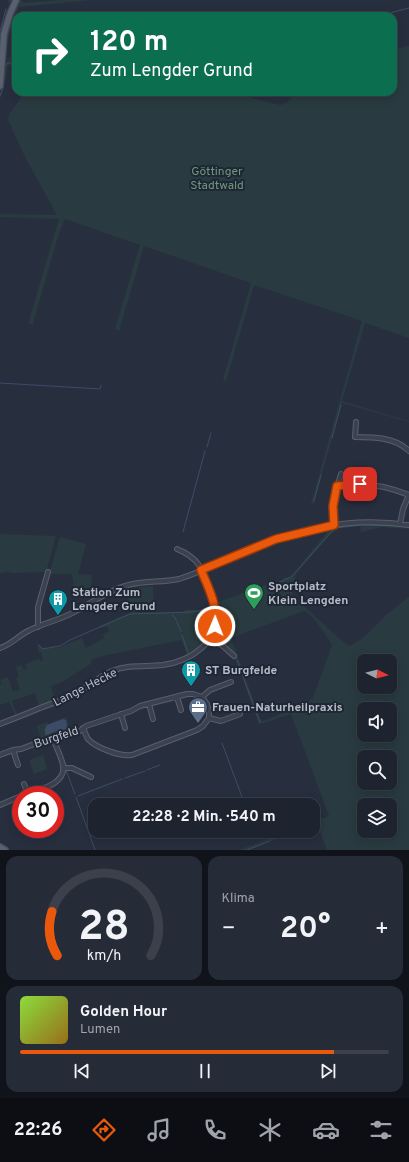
<!DOCTYPE html>
<html lang="de">
<head>
<meta charset="utf-8">
<style>
  body { margin:0; font-family:Overpass,sans-serif; background:#252b37; color:#f1f3f6; height:100vh; display:flex; flex-direction:column; font-size:15px; white-space:nowrap }
  * { box-sizing:border-box; margin:0 }
  p { font-size:13px; color:#a0a4aa }
  .icon { flex:none; width:22px; height:22px; fill:none; stroke:currentColor; stroke-width:2; stroke-linecap:round; stroke-linejoin:round }
  .map { position:relative; height:850px; overflow:hidden }
  .drawer { display:flex; flex-direction:column; gap:6px; padding:6px; background:#10131a; flex:1 }
  .drawer>* { flex:none }
  .hud { position:absolute; left:12px; top:12px; width:385px; height:84px; border-radius:12px; box-shadow:0 2px 10px #0003,0 0 0 1px #3b404b; background:#0b6e4f; color:#fff; overflow:hidden }
  .needle { width:26px; rotate:96deg }
  .fabs { position:absolute; left:357px; top:654px; display:grid; gap:8px }
  .fabs a { display:grid; place-items:center; width:40px; height:40px; border-radius:8px; background:#1d232f; box-shadow:0 2px 10px #0003,0 0 0 1px #3b404b; font-size:20px }
  .speed { position:absolute; left:12px; top:786px; display:flex; gap:8px; font-size:20px; font-weight:700; text-align:center }
  .speed>* { display:grid; place-content:center; width:52px; height:52px; border-radius:50%; background:#1d232f; box-shadow:0 2px 10px #0003,0 0 0 1px #3b404b; line-height:1 }
  .speed .limit { border:6px solid #d22; background:#fff; color:#111 }
  .pin { position:absolute; display:grid; place-items:center; width:34px; height:34px; color:#fff; margin:-17px; border-radius:8px; box-shadow:0 2px 6px #0006 }
  .me { position:absolute; width:44px; margin:-22px; rotate:1deg; stroke-linejoin:round; filter:drop-shadow(0 0 3px #0008) }
  .turn { display:flex; align-items:center; gap:14px; height:84px; padding:0 12px; font-size:18px }
  .turn .icon { width:52px; height:52px; stroke-width:2.5 }
  .turn b { display:block; font-size:28px; line-height:34px }
  .big { font-size:30px; font-weight:700; line-height:1.1 }
  .drawer .tile { flex:1; display:flex; flex-direction:column; justify-content:center; gap:6px; min-width:0; padding:0 14px; border-radius:12px; background:#252b37 }
  .drawer .dial { align-items:center; gap:0 }
  .dial svg { height:104px; overflow:visible; fill:none; stroke:#3b404b; stroke-width:7; stroke-linecap:round; text-anchor:middle }
  .dial text { fill:#f1f3f6; stroke:none }
  .song { display:flex; align-items:center; gap:12px }
  .cover { width:48px; height:48px; border-radius:6px; background:linear-gradient(135deg,hsl(90 70% 55%),hsl(40 70% 35%)) }
  .played { height:4px; border-radius:2px; background:linear-gradient(90deg,#ea580c 85%,#3b404b 85%) }
  .keys { display:flex; justify-content:space-around; direction:ltr }
  .heat { display:flex; justify-content:space-between; align-items:center; font-size:22px; direction:ltr }
  .drawer .tiles { flex:1; display:grid; gap:6px; grid-template-columns:1fr 1fr }
  .tile:last-child { grid-column:span 2 }
  .trip { position:absolute; left:88px; top:798px; width:232px; height:40px; border-radius:12px; background:#1d232f; box-shadow:0 2px 10px #0003,0 0 0 1px #3b404b; font-weight:700; line-height:40px; text-align:center }
  .tab-bar { display:flex; height:64px; justify-content:space-around; align-items:center; background:#0c0e13; color:#a0a4aa }
  .tab-bar .icon { width:28px; height:28px }
  .tab-bar .current { color:#ea580c }
  .tab-bar b { font-size:18px; color:#f1f3f6 }
  .map>svg:first-child { display:block }
</style>
</head>
<body>
<div class="map">
<svg width="409" height="850" viewBox="0 0 409 850">
  <rect width="100%" height="100%" fill="#272f3f"/>
  <path fill="#293b40" fill-rule="evenodd" d="M17,0H21L24,3L59,0H92L19,7C13,23 6,40 7,58H16V64L9,65L8,66L4,86L0,101L4,62L9,61V60L4,59C4,37 7,24 17,5H20L17,3Z
    M409,46V338L365,323L342,401L409,421V422L342,403L313,505L311,504L362,321L254,285L226,381L223,380L251,283L144,246L119,331L115,329L140,245L65,219L57,239L33,323L34,325L28,324L59,219L0,217V214L57,215L24,155L8,120L9,115L25,92H247L251,98L280,105L287,103L291,97L290,92H393V50Z
    M352,524L409,526V529L382,527L361,532L360,526L352,527Z
    M350,525V527L337,528V530L330,534L296,574L292,595L343,642L350,646L363,638L385,616L409,597V850H327L317,823L313,825V822L329,816L291,714L264,723H259L234,655L221,643L230,640L223,620L220,621V617L217,615L216,603L265,585H267L268,588L281,583L284,578L291,577L328,531L327,529ZM304,611C311,612 328,637 332,645L313,698L303,705L263,721L260,718L231,638ZM364,661H390V687H364ZM364,709H390V735H364ZM364,757H390V783H364ZM364,805H390V831H364Z
    M0,534L56,536L46,572L11,573L7,571V572L0,573Z
    M60,537L86,544L78,574L92,575L91,588L89,593L75,595L72,574H49Z
    M153,586L154,612H184L185,610H198L213,606C215,614 213,621 210,627L212,628C207,641 200,649 188,655L181,640L102,656L91,660L92,663L62,682L51,686L55,700L39,706L35,693L12,701L17,714L15,715L9,702L0,705V685L2,684L0,680L8,677L13,692L20,689L16,678L19,676L16,667L21,665L24,670L27,669L25,664L39,659L40,661L43,660L41,652H39L37,644H38L43,648H58L82,638L86,648L104,638L103,634L109,631L107,626L100,628L99,626L130,613L127,588Z
    M66,717L71,732L62,735L57,733L41,739L37,726L47,722L48,724Z
    M43,755L47,769L34,774L29,760Z
    M289,831H297L249,850H239Z"/>
  <path fill="#3d4b67" d="M63,719L66,720L68,731C64,733 62,731 58,731C53,731 50,735 45,735V729L47,725Z"/>
  <g fill="none" stroke-linecap="round" stroke-linejoin="round">
    <path stroke="#3d4b67" stroke-width="1" d="M9,2L10,0
      M18,3L20,0
      M378,16L409,8
      M10,22L17,6
      M0,31L6,9
      M5,66L8,63H16
      M2,88L4,65
      M241,92L242,93
      M0,96L2,90
      M0,383L100,389L101,385
      M332,438L341,405
      M207,447L211,433
      M314,501L321,475
      M366,525L395,526
      M402,526L409,527
      M183,532L205,451
      M268,587L291,577L335,528L361,525
      M172,614L175,618L181,631
      M182,635L188,653
      M39,645L42,649L60,646L70,640L130,614L192,612L212,608
      M237,660L260,723
      M222,743L245,805
      M66,770L75,794
      M147,770L160,765
      M125,778L145,771
      M78,796L122,779
      M76,797L95,850
      M255,831L256,835
      M247,850L270,841"/>
    <g stroke="#585f6c" stroke-width="6">
      <path id="minor" d="M356,422L355,437C373,437 395,437 409,451
        M337,486C362,481 386,486 409,495
        M400,524L403,509L409,495
        M334,525C332,507 335,492 341,474
        M38,627V607L48,572
        M211,637L224,647L234,656
        M0,648C11,645 18,636 28,631C43,623 61,620 76,611C92,603 107,591 125,586C142,580 161,583 179,579C207,570 233,556 260,545C307,526 359,518 409,525
        M177,697L181,710
        M202,697L210,690L231,682
        M149,704L153,719
        M121,714L125,728
        M209,718L221,721L240,714
        M0,724C13,719 26,714 40,708C51,704 63,700 73,695C87,688 98,677 112,671C129,664 146,667 163,665C191,661 220,642 216,610C215,604 212,598 210,593C202,570 201,559 177,549
        M13,750L18,765
        M0,755L13,750L21,749L50,738H62L80,731L86,726L131,711L140,706L187,694H193L202,697L207,704L209,712V718L203,726L197,730L132,755C121,757 96,748 88,739C86,736 85,732 83,728
        M63,768H72L91,777
        M24,784L28,794
        M24,795C37,790 67,785 63,765C61,756 56,747 53,738
        M0,805L21,796"/>
    </g>
    <g stroke="#444a58" stroke-width="8">
      <path id="major" d="M0,86L4,34L10,14L16,0
        M0,847L5,850"/>
    </g>
    <use href="#minor" stroke="#3b414f" stroke-width="4"/>
    <use href="#major" stroke="#59606f" stroke-width="5.5"/>
  </g>
  <g fill="none" stroke-linecap="round" stroke-linejoin="round">
    <g stroke="#983908" stroke-width="10">
      <path id="route" d="M215,626C218,606 209,589 201,570L276,539L334,525L333,506L337,486L360,484"/>
    </g>
    <use href="#route" stroke="#ea580c" stroke-width="7"/>
  </g>
  <defs>
    <g id="stadium-pin" transform="scale(1)"><path d="M0 17L-7.5 6A9.5 9.5 0 1 1 7.5 6Z" fill="#2e9e5b" stroke="#1f2634"/><path d="M0-5a6.5 5 0 1 0 0 10a6.5 5 0 1 0 0-10ZM-3.5-1.8h7v3.6h-7Z" fill="#fff"/></g>
    <g id="building-pin" transform="scale(1)"><path d="M0 17L-7.5 6A9.5 9.5 0 1 1 7.5 6Z" fill="#0f9aa8" stroke="#1f2634"/><path d="M-4-6H4V6H1V3H-1V6H-4ZM-2.5-4.3h1.7v1.8h-1.7ZM.8-4.3h1.7v1.8H.8ZM-2.5-1h1.7V.8h-1.7ZM.8-1h1.7V.8H.8Z" fill="#fff"/></g>
    <g id="office-pin" transform="scale(1)"><path d="M0 17L-7.5 6A9.5 9.5 0 1 1 7.5 6Z" fill="#5c6f8a" stroke="#1f2634"/><path d="M-6-3h4V-5.5h4V-3h4V5H-6ZM-1-4.5V-3h2v-1.5ZM-6 0V1H6V0Z" fill="#fff"/></g>
  </defs>
  <g fill-rule="evenodd">
    <use href="#stadium-pin" x="254" y="593"/>
    <use href="#building-pin" x="58" y="599"/>
    <use href="#building-pin" x="191" y="670"/>
    <use href="#office-pin" x="198" y="707"/>
  </g>
  <g text-anchor="middle" stroke-width="4" stroke-linejoin="round" paint-order="stroke">
    <g font-size="12" fill="#6f997d" stroke="#1f2634">
      <text x="217" y="175">Göttinger<tspan x="217" dy="14">Stadtwald</tspan></text>
    </g>
    <g font-size="12" font-weight="bold" fill="#b7bcc9" stroke="#1f2634" text-anchor="start">
      <text x="268" y="590">Sportplatz<tspan x="268" dy="14">Klein Lengden</tspan></text>
      <text x="72" y="596">Station Zum<tspan x="72" dy="14">Lengder Grund</tspan></text>
      <text x="205" y="674">ST Burgfelde</text>
      <text x="212" y="711">Frauen-Naturheilpraxis</text>
    </g>
    <g font-size="12" fill="#b7bcc9" stroke="#1f2634">
      <text transform="translate(85 687) rotate(-27)" y="4">Lange Hecke</text>
      <text transform="translate(56 737) rotate(-18)" y="4">Burgfeld</text>
    </g>
  </g>
</svg>
<div class="fabs">
<a><svg class="needle" viewBox="-14 -14 28 28"><path d="M0-13l5 13h-10z" fill="#e53935"/><path d="M0 13l5-13h-10z" fill="#a0a4aa"/></svg></a>
<a><svg class="icon" aria-label="sound" viewBox="0 0 24 24"><path d="M4 9h4l5-4v14l-5-4H4zM17 9q2 3 0 6"/></svg></a>
<a><svg class="icon" aria-label="search" viewBox="0 0 24 24"><circle cx="10" cy="10" r="6"/><path d="M15 15l6 6"/></svg></a>
<a><svg class="icon" aria-label="layers" viewBox="0 0 24 24"><path d="M12 4l9 5-9 5-9-5zM3 14l9 5 9-5"/></svg></a>
</div>
<div class="speed"><div class="limit">30</div></div>
<div class="pin" style="left:360px;top:484px;background:#d93025"><svg class="icon" aria-label="arrive" viewBox="0 0 24 24"><path d="M6 21V4h12l-3 4 3 4H6"/></svg></div>
<svg class="me" style="left:215px;top:626px" viewBox="-20 -20 40 40"><circle r="17" fill="#ea580c" stroke="#fff" stroke-width="3"/><path d="M0-11L8 9 0 5-8 9z" fill="#fff"/></svg>
<div class="trip">22:28 · 2 Min. · 540 m</div>
<div class="hud">
<div class="turn"><svg class="icon" aria-label="right" viewBox="0 0 24 24"><path d="M7 20v-9h11M14 6l5 5-5 5"/></svg><div><b>120 m</b>Zum Lengder Grund</div></div>
</div>
</div>
<section class="drawer">
<div class="tiles">
<div class="tile dial"><svg viewBox="0 0 100 80">
<path d="M14 69A42 42 0 1 1 86 69"/>
<path d="M14 69A42 42 0 0 1 10 35" stroke="#ea580c"/>
<text x="50" y="56" font-size="32" font-weight="700">28</text>
<text x="50" y="72" font-size="11">km/h</text>
</svg></div>
<div class="tile"><p>Klima</p>
<div class="heat"><a>−</a><b class="big">20°</b><a>+</a></div>
</div>
<div class="tile">
<div class="song"><i class="cover"></i><div><b>Golden Hour</b><p>Lumen</p></div></div>
<div class="played"></div>
<div class="keys"><svg class="icon" aria-label="previous" viewBox="0 0 24 24"><path d="M18 5L8 12l10 7zM5 5v14"/></svg><svg class="icon" aria-label="pause" viewBox="0 0 24 24"><path d="M8 5v14M16 5v14"/></svg><svg class="icon" aria-label="next" viewBox="0 0 24 24"><path d="M6 5l10 7-10 7zM19 5v14"/></svg></div>
</div>
</div>
</section>
<nav class="tab-bar">
<b>22:26</b>
<svg class="icon current" aria-label="directions" viewBox="0 0 24 24"><path d="M12 3l9 9-9 9-9-9zM9 14v-3h6M13 9l2 2-2 2"/></svg>
<svg class="icon" aria-label="music" viewBox="0 0 24 24"><path d="M9 18V5l10-2v13"/><circle cx="6" cy="18" r="3"/><circle cx="16" cy="16" r="3"/></svg>
<svg class="icon" aria-label="phone" viewBox="0 0 24 24"><path d="M5 4h4l2 5-3 2q2 4 5 5l2-3 5 2v4C11 20 4 13 5 4z"/></svg>
<svg class="icon" aria-label="climate" viewBox="0 0 24 24"><path d="M12 3v18M4 7l16 10M4 17L20 7"/></svg>
<svg class="icon" aria-label="car" viewBox="0 0 24 24"><path d="M5 17H2v-5l4-1 3-4h7l3 4 3 1v5h-3M9 17h6M6 11h13"/><circle cx="7" cy="17" r="2"/><circle cx="17" cy="17" r="2"/></svg>
<svg class="icon" aria-label="filters" viewBox="0 0 24 24"><path d="M4 7h16M4 17h16"/><circle cx="9" cy="7" r="2"/><circle cx="15" cy="17" r="2"/></svg>
</nav>
</body>
</html>
